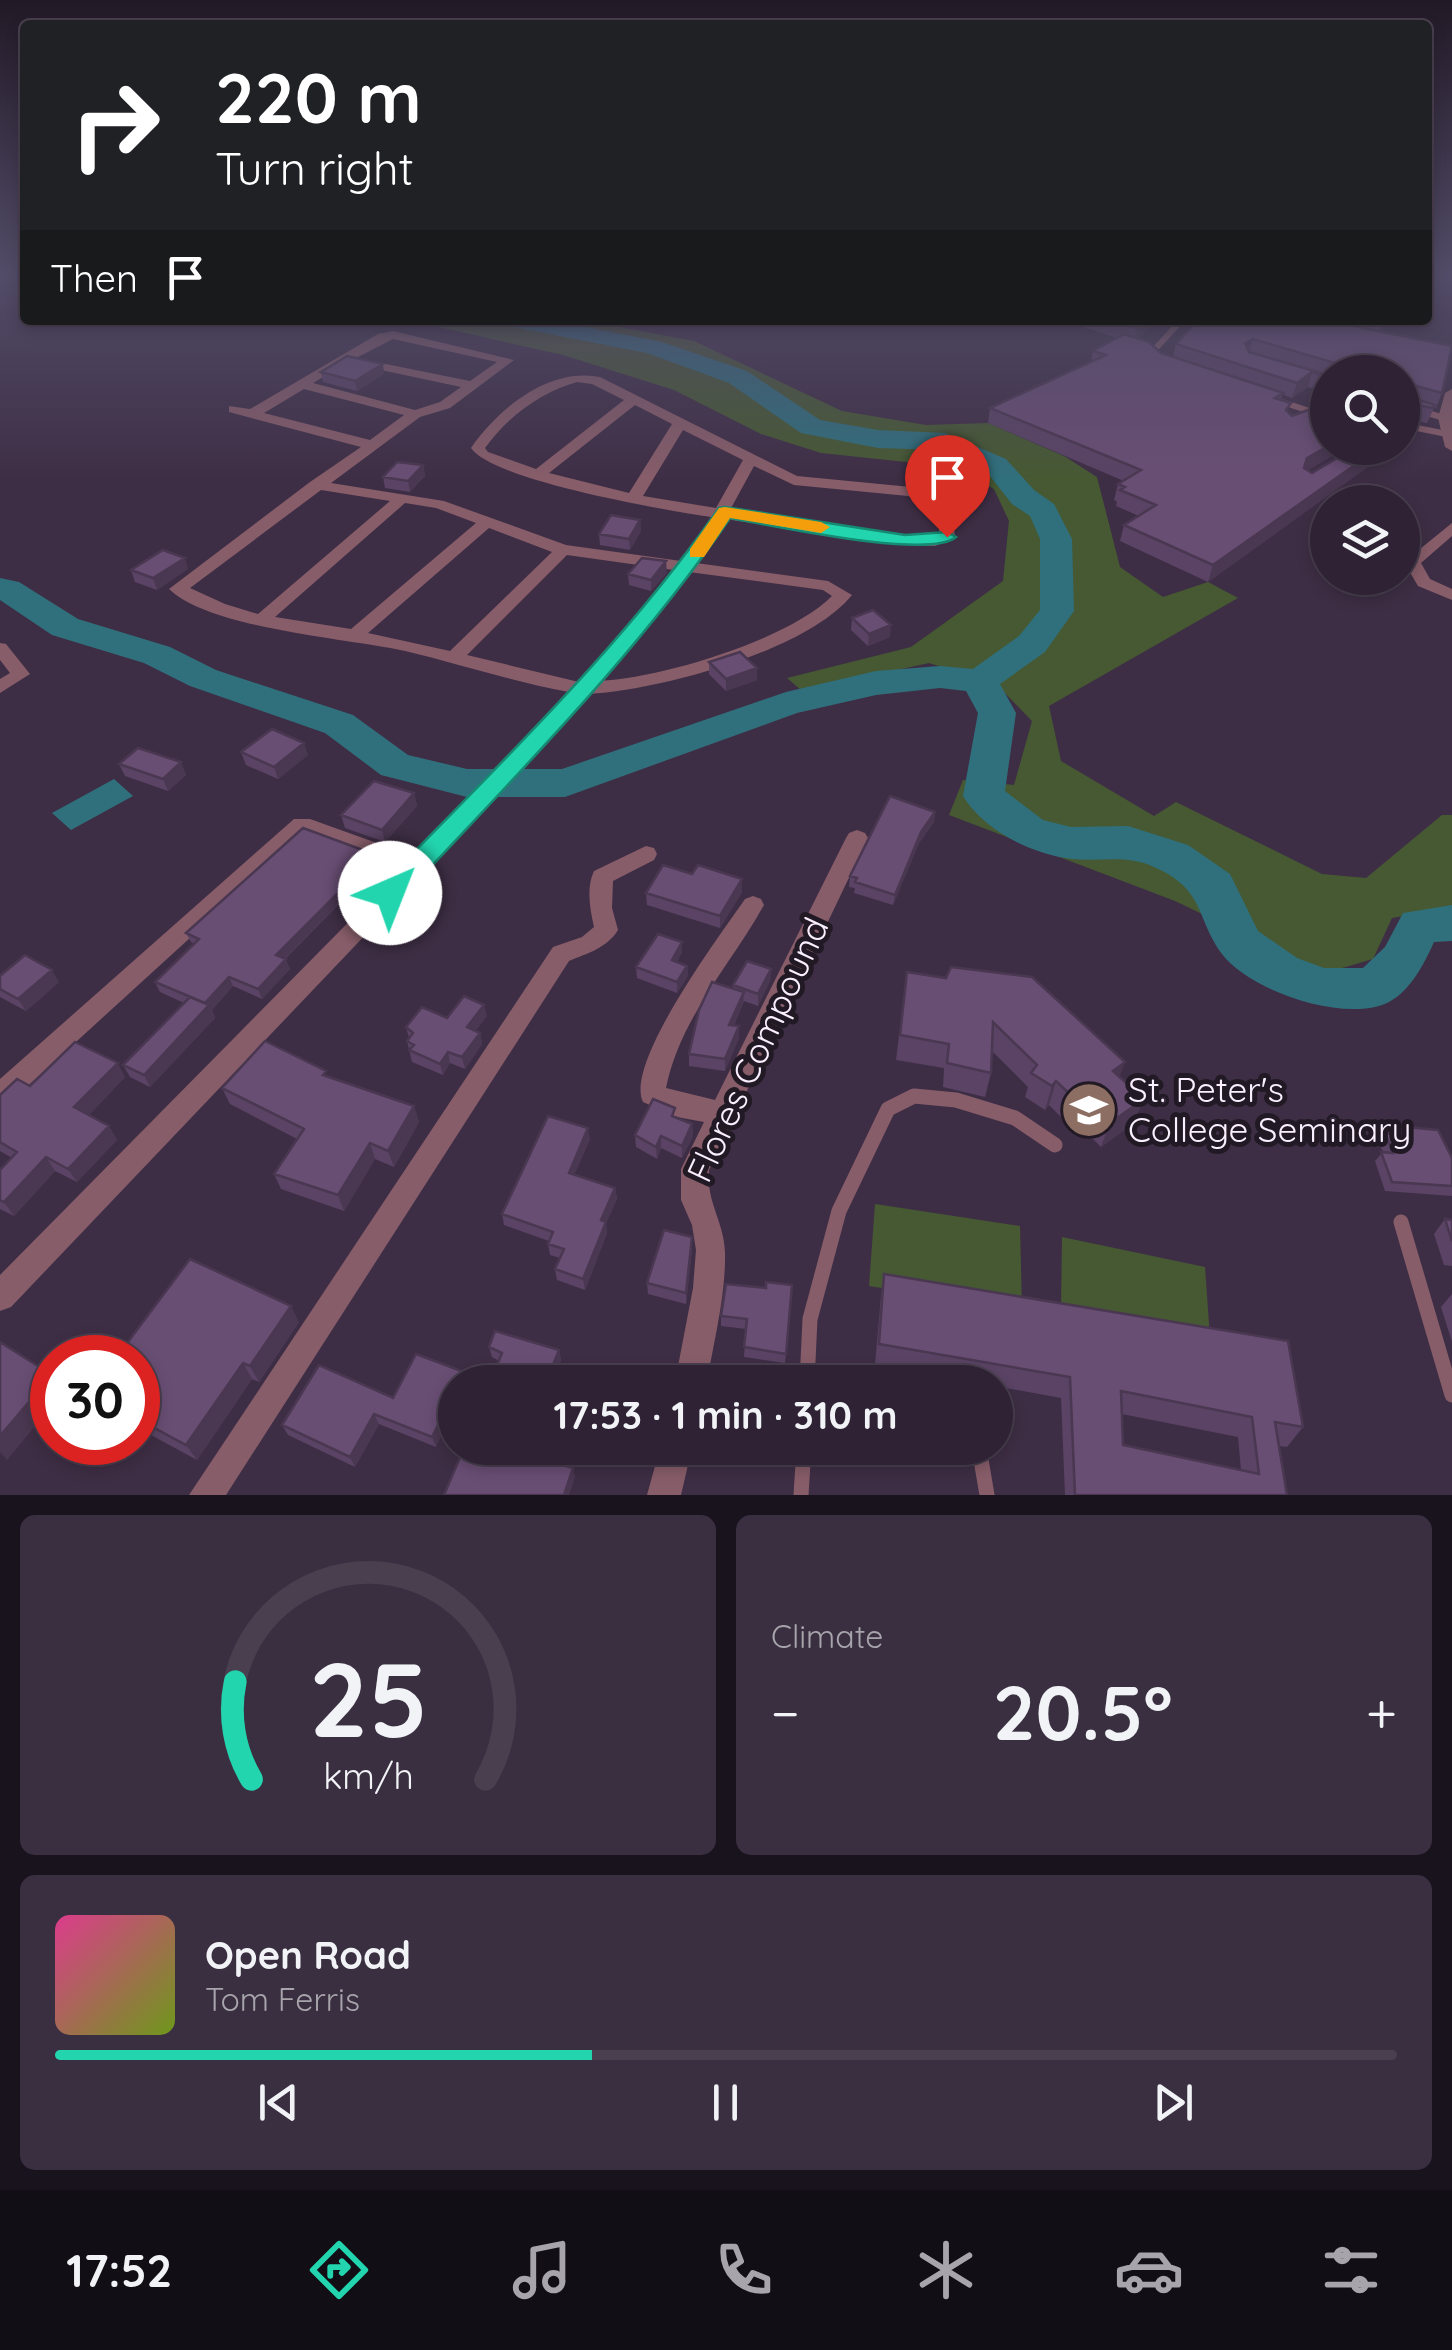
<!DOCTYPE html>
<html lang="en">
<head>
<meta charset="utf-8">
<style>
  body { margin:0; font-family:Quicksand,sans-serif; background:#3a2f40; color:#f1f3f6; height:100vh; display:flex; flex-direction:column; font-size:38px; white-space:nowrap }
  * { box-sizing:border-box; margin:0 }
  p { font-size:32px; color:#a7a4ac }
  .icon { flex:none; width:55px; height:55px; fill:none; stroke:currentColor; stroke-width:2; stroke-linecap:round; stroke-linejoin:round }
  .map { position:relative; height:1495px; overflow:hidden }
  .sheet { display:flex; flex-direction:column; gap:20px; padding:20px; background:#19131d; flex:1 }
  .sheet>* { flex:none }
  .top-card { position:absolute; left:20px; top:20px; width:1412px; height:305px; border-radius:10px; box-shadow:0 5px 15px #0003,0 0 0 2px #493f4f; background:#202124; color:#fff; overflow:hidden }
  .fabs { position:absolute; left:1310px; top:355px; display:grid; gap:20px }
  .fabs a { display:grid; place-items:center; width:110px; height:110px; border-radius:50%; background:#2e2234; box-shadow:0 5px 15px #0003,0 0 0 2px #493f4f; font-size:50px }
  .speed { position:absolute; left:30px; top:1335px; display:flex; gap:20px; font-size:50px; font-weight:700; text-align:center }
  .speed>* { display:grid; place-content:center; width:130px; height:130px; border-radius:50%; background:#2e2234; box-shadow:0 5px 15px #0003,0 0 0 2px #493f4f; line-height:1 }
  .speed .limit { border:15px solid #d22; background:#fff; color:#111 }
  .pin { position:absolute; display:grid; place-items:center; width:85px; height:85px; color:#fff; margin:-102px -42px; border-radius:50% 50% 50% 0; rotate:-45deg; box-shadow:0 0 10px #0007 }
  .pin .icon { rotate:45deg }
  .me { position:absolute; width:110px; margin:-55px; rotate:44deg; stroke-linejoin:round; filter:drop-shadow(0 0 8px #0008) }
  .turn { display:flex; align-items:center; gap:35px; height:210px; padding:0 30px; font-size:45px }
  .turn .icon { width:130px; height:130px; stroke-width:2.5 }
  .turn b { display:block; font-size:70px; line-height:85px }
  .then { display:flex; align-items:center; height:95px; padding:0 30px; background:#0003; gap:20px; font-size:38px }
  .big { font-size:75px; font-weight:700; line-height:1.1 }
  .sheet .tile { flex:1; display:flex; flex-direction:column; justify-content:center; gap:15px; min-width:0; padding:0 35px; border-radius:15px; background:#3a2f40 }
  .sheet .dial { align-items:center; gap:0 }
  .dial svg { height:260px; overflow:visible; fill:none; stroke:#493f4f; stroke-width:7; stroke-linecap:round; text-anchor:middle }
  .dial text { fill:#f1f3f6; stroke:none }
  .song { display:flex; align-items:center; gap:30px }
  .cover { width:120px; height:120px; border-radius:15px; background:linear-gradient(135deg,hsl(330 70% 55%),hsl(80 70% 35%)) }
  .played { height:10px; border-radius:5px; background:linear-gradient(90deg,#22d5af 40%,#493f4f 40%) }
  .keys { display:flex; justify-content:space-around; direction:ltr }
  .heat { display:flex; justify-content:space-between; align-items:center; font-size:55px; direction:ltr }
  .sheet .tiles { flex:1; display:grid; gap:20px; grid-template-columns:1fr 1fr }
  .tile:last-child { grid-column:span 2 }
  .trip { position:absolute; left:438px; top:1365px; width:575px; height:100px; border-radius:50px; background:#2e2234; box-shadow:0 5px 15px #0003,0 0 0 2px #493f4f; font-weight:700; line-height:100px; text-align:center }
  .tab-bar { display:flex; height:160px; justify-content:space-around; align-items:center; background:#120e15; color:#a7a4ac }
  .tab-bar .icon { width:70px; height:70px }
  .tab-bar .current { color:#22d5af }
  .tab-bar b { font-size:45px; color:#f1f3f6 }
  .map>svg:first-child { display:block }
</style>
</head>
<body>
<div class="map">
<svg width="1452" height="1495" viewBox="0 0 1452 1495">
  <rect width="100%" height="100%" fill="#3e2e45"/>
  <path fill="#465932" d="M407,320H582L694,341L842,411L926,425L988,423L1064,456L1097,477L1120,567L1163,597L1208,582L1238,598L1049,706L1061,761L1154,816L1176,802L1322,874L1366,878L1442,815H1452V908L1392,918L1373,959L1325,973L1175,901L949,815L963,780L1014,785L1032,721L995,683L929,663L802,691L787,678L911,647L1003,581L1009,521L994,489L954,467L821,453L761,434L674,390L563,355Z
    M875,1204L1020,1226L1022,1310L869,1286Z
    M1062,1237L1205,1267L1210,1338L1061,1306Z"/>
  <path fill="#30707d" d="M114,779L133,796L71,830L52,813Z"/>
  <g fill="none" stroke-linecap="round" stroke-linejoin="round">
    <path fill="#30707d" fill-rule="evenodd" d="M501,320H551L662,342L747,371L820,420L878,430L945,433L1006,459L1034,490L1054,504L1072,539L1074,611L1045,652L1000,684L1016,713L1005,791L1043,820L1071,827L1128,826L1188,845L1230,874L1258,931L1297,958L1324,968H1363L1385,947L1403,913L1452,905V941L1434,942C1424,964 1411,990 1389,1002C1345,1024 1250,991 1222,954C1195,917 1206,890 1154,867C1126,854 1101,862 1072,859C1032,854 984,831 963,796L978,713L966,691L940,688L876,695L797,713L565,797H467L381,775L325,733L190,686L144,663L52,635L0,600V578L19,582L78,619L170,647L216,670L353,715L408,755L467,769H562L786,692L876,671L940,666L973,669L1019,636L1040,610V539L1030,516L1012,504L986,471L940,450L878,448L801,433L729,383L647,353L513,327Z"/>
    <path stroke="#875d69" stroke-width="6" d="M1154,357L1155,349L1182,320
      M1279,401L1328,417
      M1402,406L1445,418
      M1402,425L1447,434"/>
    <path stroke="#875d69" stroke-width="15" d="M1401,1222L1452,1395
      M807,1382L810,1319L839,1211L888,1109L914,1096L956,1100L1015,1118L1055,1145
      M979,1448L987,1495
      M801,1495L804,1448"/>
    <path fill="#875d69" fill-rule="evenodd" d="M393,331L514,360L450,408L420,417L331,483L444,501L566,545L681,561L711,517C664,510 494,481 471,448C499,408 549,367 600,377L797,476L911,487L952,504L955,537L935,546L905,545L725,519L696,563L828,581L852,595C807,651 659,690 589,694L391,908L11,1307L0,1311V1275L401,869L305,833L9,1103L0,1106V1079L294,819H310L413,856L569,692C513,682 460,664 405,651C345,638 211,629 169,589L310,482L361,447L229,412V406L250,409L378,334ZM393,339L497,362L470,381L356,358ZM352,360L353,364L461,387L440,402L415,410L313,383ZM577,382L592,384L624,400L536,469L488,452L485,448C507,417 541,392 577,382ZM304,389L404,415L370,440L264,413ZM635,405L672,424L629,493L549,473ZM683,430L743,460L716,508L643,496ZM754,466L794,485L908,496L939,509V534L905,535L730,510ZM321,490L390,501L258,614L225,604L190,588ZM405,503L436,508L476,523L351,629L275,617ZM489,528L552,552L450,651L368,633ZM567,555L674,570L579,682L467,655ZM689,572L823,590L832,596C788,640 662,678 600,681Z
      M1452,389V451L1445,447L1438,418L1445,393Z
      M1452,523V536L1421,563L1430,579L1452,589V600L1418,586L1404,562Z
      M0,643L6,644L30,674L0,693V679L10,673L0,660Z
      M857,830L865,833L868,838L709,1170C706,1202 724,1221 725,1252C726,1295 714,1340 707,1382H675L693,1288L696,1250L692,1225L681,1200V1169L704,1122L677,1117L643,1102C624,1063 721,934 745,899L753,896L761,899L764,905C730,966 680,1018 666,1088L715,1100L846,838L849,833Z
      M646,846L654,848L657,854L654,860L613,881L612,908L618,930C607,948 588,953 569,961L226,1495H189L553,947L582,937L594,927C590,909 586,888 594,871Z
      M660,1448H692L681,1495H647Z"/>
  </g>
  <path fill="#5a4364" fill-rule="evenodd" d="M1062,320H1157L1138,338L1161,353L1173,357L1176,344L1345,324L1346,320H1386L1379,331L1442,393L1436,408H1434L1427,423L1402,418V372H1328V393L1308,387L1292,398L1282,394L1281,400L1288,412L1328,448H1345L1308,470L1312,473L1387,453L1208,582L1120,541L1124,525L1139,516L1116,506L1117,502L1114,500L1118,484L1124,481L988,423L990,408L1091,362L1093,351L1117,338Z
    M321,372L384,374L357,391L323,382Z
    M423,465L425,476L410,492L385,488L383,477Z
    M640,520L641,531L630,550L600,545L599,534Z
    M188,569L157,590L135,582L131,570Z
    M667,573L651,591L629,585L628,574Z
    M852,618L890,637L868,646L851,630Z
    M709,662L757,668V680L726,691L709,674Z
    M241,752L308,755L278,779L246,765Z
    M181,762L186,775L168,791L125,776L119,764Z
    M414,793L417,806L385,842L345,828L341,815Z
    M935,812L934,822L919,843L893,905L854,893L855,888L849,887L850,876Z
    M374,863L354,884L355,888L285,959L290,969L262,999L233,986L212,1010L215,1018L150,1087L130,1077L123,1065L184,1003L160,992L155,982L194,944L191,942L186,933Z
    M692,874L742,892L720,928L647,905L646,893Z
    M682,942V952L677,962L687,966L688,976L677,993L637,978L636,967Z
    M771,969L770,981L758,1006L744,1001L734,1025L739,1038L725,1071L689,1066V1054L733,989V985Z
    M907,972L1120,1077L1134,1123L1101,1147L1074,1120L1068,1124L1049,1105L1045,1110L1025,1097L1028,1087L992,1051L991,1073L985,1097L943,1087L944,1068L896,1060Z
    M0,976L59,982L26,1011L0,997Z
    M487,1016L475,1031L480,1033L482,1044L465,1069L450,1063L443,1075L412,1062L407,1041L409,1038L406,1027L447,1018Z
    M125,1077L89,1115L109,1126L117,1140L77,1182L55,1171L14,1216L0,1209V1170L12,1158L0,1151V1095L30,1086Z
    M329,1077L414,1106L419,1122L394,1167L375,1159L344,1211L281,1189L274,1174L297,1139L230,1104L222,1088Z
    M675,1117L692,1124L693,1136L682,1158L661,1148L657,1159L636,1147L635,1135Z
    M1395,1126L1452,1158V1196L1385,1191L1375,1161L1383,1152L1379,1143L1385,1133L1391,1134Z
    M590,1139L574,1175L615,1188L617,1199L606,1223L607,1233L585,1290L557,1280L555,1269L560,1258L550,1255L548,1244L549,1241L504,1225L502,1214Z
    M1445,1219L1452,1220V1266L1444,1265L1434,1234Z
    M692,1248L686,1304L648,1294L647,1283Z
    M884,1274L1303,1427L1287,1447L1279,1446L1287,1495H1065L1061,1398L995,1386V1382H973L875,1365L881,1296ZM1122,1414L1238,1437L1241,1470L1123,1445Z
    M792,1285L785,1363L744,1357L746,1329L721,1326V1316L766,1288Z
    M1452,1294V1342L1441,1307Z
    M299,1322L259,1382L252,1379L197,1460L138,1428V1358Z
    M489,1347L559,1350L561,1360L558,1366L499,1361L492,1357Z
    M464,1372L467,1382H455L436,1447L379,1424L355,1467L288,1435L282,1425L393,1398Z
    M614,1448H657L651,1467L628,1462V1451Z"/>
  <path fill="#4a3751" d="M1145,320H1157L1134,343L1137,328Z
    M1253,339L1249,353L1245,343Z
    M383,364L384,374L357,391L355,381Z
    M1312,372L1308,387L1292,398L1297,383Z
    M1328,446V448H1345L1302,474L1307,458Z
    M1379,448H1389L1387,453L1208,582L1213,565Z
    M423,465L425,476L410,492L408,481Z
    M640,520L641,531L630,550L629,539Z
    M185,558L188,569L157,590L153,578Z
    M666,561L667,573L651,591V580Z
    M891,625L890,637L868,646L869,634Z
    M757,668V680L726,691V679Z
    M304,743L308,755L278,779L274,767Z
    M181,762L186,775L168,791L163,779Z
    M414,793L417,806L385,842L382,830Z
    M935,812L934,822L919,843L893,905L895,895L921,832Z
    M371,853L374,863L354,884L355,888L279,964L276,955Z
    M742,879V892L720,928V916Z
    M682,942V952L673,971L672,960Z
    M286,959L290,969L262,999L258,989Z
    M687,966L688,976L677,993V982Z
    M771,969L770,981L758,1006V994Z
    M52,970L59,982L26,1011L18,999Z
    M229,977L233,986L212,1010L215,1018L150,1087L144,1075Z
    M744,992L743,1004L728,1037L729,1025Z
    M484,1005L487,1016L469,1038L467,1027Z
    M739,1026V1038L725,1071V1059Z
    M480,1033L482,1044L465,1069L462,1057Z
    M448,1052L450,1063L443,1075L440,1064Z
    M1125,1062L1116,1087L1113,1071Z
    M118,1063L125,1077L83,1121L74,1107Z
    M1056,1081L1049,1105L1045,1110L1052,1086Z
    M1082,1096L1074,1120L1068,1124L1076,1100Z
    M1144,1099L1134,1123L1101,1147L1110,1123Z
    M414,1106L419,1122L394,1167L388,1151Z
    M692,1124L693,1136L682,1158V1146Z
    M109,1126L117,1140L77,1182L68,1169Z
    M588,1128L590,1139L570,1184L569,1173Z
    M661,1136V1148L657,1159L656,1147Z
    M370,1143L375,1159L344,1211L338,1195Z
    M46,1157L55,1171L14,1216L4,1202Z
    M615,1188L617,1199L606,1223L607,1233L585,1290L583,1279L601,1220Z
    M692,1237V1248L686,1304V1293Z
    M291,1306L299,1322L259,1382L250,1366Z
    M559,1350L561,1360L555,1375L553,1365Z
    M243,1363L252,1379L197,1460L186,1445Z
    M464,1372L467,1382H459Z
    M52,1375V1406L7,1460L0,1452V1436Z
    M455,1391V1409L436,1447L432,1437Z
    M374,1414L379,1424L355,1467L350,1457Z
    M550,1448H556L548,1469L545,1460Z
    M653,1448H657L651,1467L650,1458Z
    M573,1468L575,1477L569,1495H564Z"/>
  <path fill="#694e74" stroke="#4a3751" stroke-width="2.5" fill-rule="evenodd" d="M1110,320H1145L1137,328Z
    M1198,320H1324L1452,346L1442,393L1409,384L1402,388V372H1338L1335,363L1253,339L1245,343L1249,352L1328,375V377L1312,372L1297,383L1176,344Z
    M1364,320H1384L1382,324Z
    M1124,334L1149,342L1161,353L1283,393L1275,398L1291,403L1286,410L1292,416L1308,410L1328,413V446L1307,458L1304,468L1312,473L1354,448H1379L1213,565L1124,525L1156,505L1120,490L1125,487L1118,484L1141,470L990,408L1106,355L1093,351Z
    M347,356L383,364L355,381L321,372Z
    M1402,392L1404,396L1435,405L1433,408L1402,402Z
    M397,462L423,465L408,481L383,477Z
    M611,515L640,520L629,539L599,534Z
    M163,550L185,558L153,578L131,570Z
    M642,558L666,561L651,580L628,574Z
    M873,610L891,625L869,634L852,618Z
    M740,652L757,668L726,679L709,662Z
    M272,729L304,743L274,767L241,752Z
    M138,748L181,762L163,779L119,764Z
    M374,781L414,793L382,830L341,815Z
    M890,796L935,812L921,832L895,895L855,882L857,878L850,876Z
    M303,828L371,853L349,877L352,879L276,955L286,959L258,989L229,977L205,1003L155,982L199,939L186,933Z
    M663,865L692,874L698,865L742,879L720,916L646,893Z
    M658,934L682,942L672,960L687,966L677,982L636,967Z
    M25,955L52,970L18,999L0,989V976Z
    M747,961L771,969L758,994L733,985Z
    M951,967L1032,977L1125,1062L1113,1071L1144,1099L1110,1123L1082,1096L1076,1100L1056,1081L1052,1086L1031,1073L1037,1065L993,1022L991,1073L947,1063L949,1044L900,1035L907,972L946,978Z
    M712,982L744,992L729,1025L739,1026L725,1059L689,1054L699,1010Z
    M464,996L484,1005L467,1027L480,1033L462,1057L448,1052L440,1064L409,1050L414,1045L407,1041L413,1033L406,1027L422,1007L447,1018Z
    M190,997L209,1005L144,1075L123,1065Z
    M265,1041L326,1071L323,1075L414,1106L388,1151L370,1143L338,1195L274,1174L304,1129L222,1088Z
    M75,1042L118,1063L74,1107L109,1126L68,1169L46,1157L4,1202L0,1200V1170L17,1152L0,1142V1095L17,1079L30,1086Z
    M653,1099L675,1108L672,1116L692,1124L682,1146L661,1136L656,1147L635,1135Z
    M548,1116L588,1128L569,1173L615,1188L601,1220L606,1222L583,1279L555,1269L564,1249L548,1244L553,1232L502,1214Z
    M1395,1126L1438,1130L1452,1158V1186L1392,1182L1381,1152L1393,1153L1385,1133L1398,1134Z
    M1445,1219L1452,1220V1241Z
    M664,1230L692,1237L686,1293L647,1283Z
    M190,1259L291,1306L250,1366L243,1363L186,1445L138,1419V1358H116Z
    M884,1274L1288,1341L1303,1427L1275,1422L1287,1495H1075L1070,1377L879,1344ZM1121,1391L1252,1417L1259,1474L1123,1445Z
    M766,1282L792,1285L786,1354L744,1347L747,1319L721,1316L726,1284L766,1288Z
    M495,1331L559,1350L553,1365L602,1382H490L502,1353L489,1347Z
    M0,1342L52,1375L0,1436Z
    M416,1354L464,1372L459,1382H455V1391L432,1437L374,1414L350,1457L282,1425L319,1365L393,1398Z
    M605,1372L641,1382H602Z
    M464,1448H550L545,1460L573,1468L564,1495H444Z
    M628,1448H653L650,1458L627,1452Z"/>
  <linearGradient id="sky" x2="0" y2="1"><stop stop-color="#221926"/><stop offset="0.57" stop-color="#524c68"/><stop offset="1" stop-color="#524c68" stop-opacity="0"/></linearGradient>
  <rect width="1452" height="481" fill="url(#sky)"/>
  <path fill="#22d5af" stroke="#168a72" stroke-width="2.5" d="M725,507L905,535L947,532L956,537C929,560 771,525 730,518C635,657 514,777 400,900H381L378,893L381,886C498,765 622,647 719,508Z"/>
  <path fill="#f59e0b" d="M725,507L821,522L830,527L821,533L730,518L704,557H690V549L719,508Z"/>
  <defs>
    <g id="university-disc" transform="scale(2.875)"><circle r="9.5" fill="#8d6e63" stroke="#211a24"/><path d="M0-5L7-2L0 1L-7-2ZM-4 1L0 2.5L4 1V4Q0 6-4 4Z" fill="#fff"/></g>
  </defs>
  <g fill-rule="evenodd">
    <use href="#university-disc" x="1089" y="1110"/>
  </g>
  <g text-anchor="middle" stroke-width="10" stroke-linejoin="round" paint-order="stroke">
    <g font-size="35" fill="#faeffe" stroke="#211a24">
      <text transform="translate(758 1050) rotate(-65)" y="12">Flores Compound</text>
    </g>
    <g font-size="35" fill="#faeffe" stroke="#211a24" text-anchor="start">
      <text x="1128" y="1102">St. Peter's<tspan x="1128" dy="40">College Seminary</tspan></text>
    </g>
  </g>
</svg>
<div class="fabs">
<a><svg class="icon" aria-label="search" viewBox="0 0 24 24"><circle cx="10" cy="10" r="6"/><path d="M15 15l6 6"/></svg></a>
<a><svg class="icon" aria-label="layers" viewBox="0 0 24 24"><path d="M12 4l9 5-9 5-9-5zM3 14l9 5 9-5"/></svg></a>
</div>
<div class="speed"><div class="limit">30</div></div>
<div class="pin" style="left:947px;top:537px;background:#d93025"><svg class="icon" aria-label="arrive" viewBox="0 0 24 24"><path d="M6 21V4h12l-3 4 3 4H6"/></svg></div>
<svg class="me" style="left:390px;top:893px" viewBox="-20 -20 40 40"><circle r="19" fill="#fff"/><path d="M0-13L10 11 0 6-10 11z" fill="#22d5af"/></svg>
<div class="trip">17:53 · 1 min · 310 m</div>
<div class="top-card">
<div class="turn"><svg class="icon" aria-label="right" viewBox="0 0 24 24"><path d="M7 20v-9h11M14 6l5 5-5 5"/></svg><div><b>220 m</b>Turn right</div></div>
<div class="then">Then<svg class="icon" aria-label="arrive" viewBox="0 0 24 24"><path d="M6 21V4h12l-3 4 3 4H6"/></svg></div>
</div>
</div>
<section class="sheet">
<div class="tiles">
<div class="tile dial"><svg viewBox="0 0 100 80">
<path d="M14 69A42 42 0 1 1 86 69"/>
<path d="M14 69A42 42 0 0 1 9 39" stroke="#22d5af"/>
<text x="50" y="56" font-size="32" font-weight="700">25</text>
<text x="50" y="72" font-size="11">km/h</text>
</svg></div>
<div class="tile"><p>Climate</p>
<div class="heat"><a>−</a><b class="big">20.5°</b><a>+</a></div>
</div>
<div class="tile">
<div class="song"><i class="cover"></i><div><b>Open Road</b><p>Tom Ferris</p></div></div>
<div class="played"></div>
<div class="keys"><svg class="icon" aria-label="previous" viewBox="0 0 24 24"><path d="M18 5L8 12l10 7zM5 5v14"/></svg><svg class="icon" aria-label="pause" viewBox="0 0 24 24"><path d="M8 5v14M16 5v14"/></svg><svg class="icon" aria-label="next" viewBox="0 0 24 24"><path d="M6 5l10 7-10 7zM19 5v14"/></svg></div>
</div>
</div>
</section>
<nav class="tab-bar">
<b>17:52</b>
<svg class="icon current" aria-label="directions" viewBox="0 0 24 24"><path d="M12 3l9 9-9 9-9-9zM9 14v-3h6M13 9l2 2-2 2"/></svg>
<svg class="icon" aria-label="music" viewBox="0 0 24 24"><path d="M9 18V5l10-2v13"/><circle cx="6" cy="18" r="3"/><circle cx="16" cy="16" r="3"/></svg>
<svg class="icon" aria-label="phone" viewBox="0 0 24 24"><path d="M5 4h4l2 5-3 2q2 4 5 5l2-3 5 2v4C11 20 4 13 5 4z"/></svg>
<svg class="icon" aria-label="climate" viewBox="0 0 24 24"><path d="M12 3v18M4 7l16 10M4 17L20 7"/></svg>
<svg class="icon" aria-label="car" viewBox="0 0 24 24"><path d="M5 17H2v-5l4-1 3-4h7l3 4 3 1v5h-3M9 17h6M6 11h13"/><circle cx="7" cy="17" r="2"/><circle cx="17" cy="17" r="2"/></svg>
<svg class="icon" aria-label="filters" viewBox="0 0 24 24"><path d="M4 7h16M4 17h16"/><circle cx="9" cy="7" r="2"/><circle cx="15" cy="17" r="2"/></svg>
</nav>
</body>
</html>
